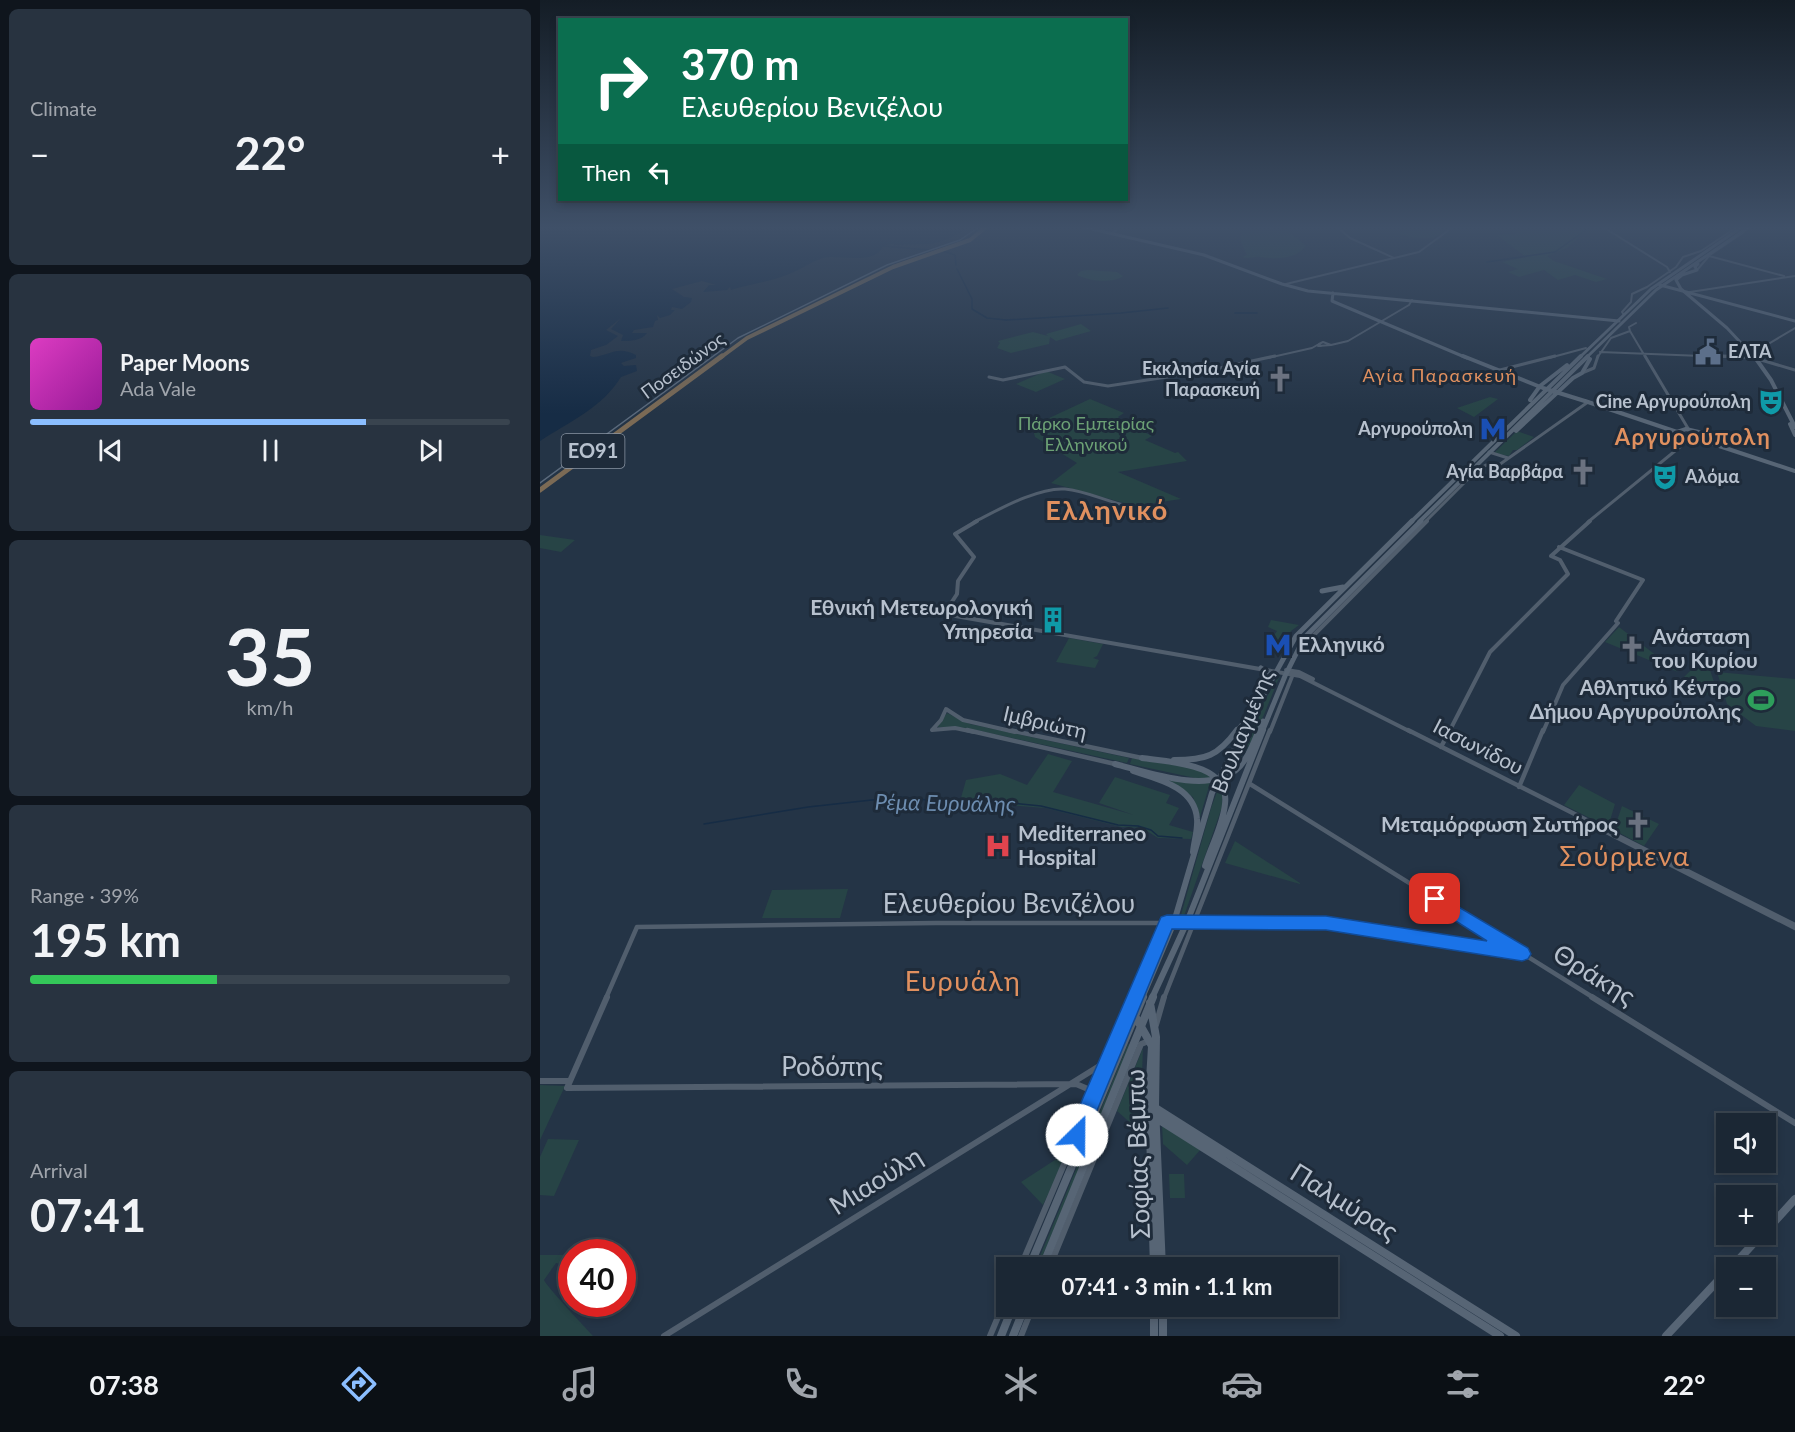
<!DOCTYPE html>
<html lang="en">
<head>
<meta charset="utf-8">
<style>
  body { margin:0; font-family:Lato,sans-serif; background:#283340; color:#f1f3f6; height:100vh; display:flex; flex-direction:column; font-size:22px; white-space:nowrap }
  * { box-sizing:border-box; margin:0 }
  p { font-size:20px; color:#a0a5ac }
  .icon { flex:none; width:33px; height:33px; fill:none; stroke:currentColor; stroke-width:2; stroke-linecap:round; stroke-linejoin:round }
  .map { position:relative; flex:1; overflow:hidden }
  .sheet { display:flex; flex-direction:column; gap:9px; padding:9px; background:#0f151d; width:540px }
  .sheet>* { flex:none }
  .hud { position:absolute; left:18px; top:18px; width:570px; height:183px; border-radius:0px; box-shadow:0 3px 9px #0003,0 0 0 2px #39444f; background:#0b6e4f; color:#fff; overflow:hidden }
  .tools { position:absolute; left:1176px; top:1113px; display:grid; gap:12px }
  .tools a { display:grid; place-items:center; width:60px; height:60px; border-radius:0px; background:#1b2734; box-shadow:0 3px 9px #0003,0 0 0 2px #39444f; font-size:30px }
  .speed { position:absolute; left:18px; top:1239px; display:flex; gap:12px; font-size:30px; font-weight:700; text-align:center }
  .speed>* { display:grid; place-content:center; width:78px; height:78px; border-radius:50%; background:#1b2734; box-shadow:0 3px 9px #0003,0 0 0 2px #39444f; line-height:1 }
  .speed .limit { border:9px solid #d22; background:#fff; color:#111 }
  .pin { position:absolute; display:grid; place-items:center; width:51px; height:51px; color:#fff; margin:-26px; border-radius:12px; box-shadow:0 3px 9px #0006 }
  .me { position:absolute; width:66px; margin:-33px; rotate:23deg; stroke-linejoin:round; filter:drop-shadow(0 0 4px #0008) }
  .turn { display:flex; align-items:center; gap:21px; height:126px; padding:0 24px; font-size:27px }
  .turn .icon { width:78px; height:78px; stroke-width:2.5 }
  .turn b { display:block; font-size:42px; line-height:51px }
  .then { display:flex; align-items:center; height:57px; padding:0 24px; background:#0003; gap:12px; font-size:22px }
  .big { font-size:45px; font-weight:700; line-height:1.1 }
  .sheet .widget { flex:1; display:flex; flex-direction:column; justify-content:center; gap:9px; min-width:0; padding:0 21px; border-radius:9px; background:#283340 }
  .sheet .dial { align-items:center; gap:0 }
  .dial b { font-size:78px; line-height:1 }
  .song { display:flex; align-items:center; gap:18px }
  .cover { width:72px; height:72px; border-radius:9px; background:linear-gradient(135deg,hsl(310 70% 55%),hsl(300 70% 35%)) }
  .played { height:6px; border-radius:3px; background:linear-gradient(90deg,#8bbeff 70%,#39444f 70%) }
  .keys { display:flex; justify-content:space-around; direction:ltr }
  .heat { display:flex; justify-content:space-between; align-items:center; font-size:33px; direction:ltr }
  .charge { height:9px; border-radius:4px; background:linear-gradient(90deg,#34c759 39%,#39444f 0) }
  .trip { position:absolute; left:456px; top:1257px; width:342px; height:60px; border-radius:0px; background:#1b2734; box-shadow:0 3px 9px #0003,0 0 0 2px #39444f; font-weight:700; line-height:60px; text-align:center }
  .menu { display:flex; height:96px; justify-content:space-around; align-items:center; background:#0b1015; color:#a0a5ac }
  .menu .icon { width:42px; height:42px }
  .menu .current { color:#8bbeff }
  .menu b { font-size:27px; color:#f1f3f6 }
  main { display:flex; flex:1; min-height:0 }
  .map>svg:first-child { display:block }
</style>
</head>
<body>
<main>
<section class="sheet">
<div class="widget"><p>Climate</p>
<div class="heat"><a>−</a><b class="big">22°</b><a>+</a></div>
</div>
<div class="widget">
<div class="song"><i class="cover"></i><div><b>Paper Moons</b><p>Ada Vale</p></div></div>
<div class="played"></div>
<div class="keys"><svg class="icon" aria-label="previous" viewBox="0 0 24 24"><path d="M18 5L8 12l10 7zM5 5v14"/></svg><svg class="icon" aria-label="pause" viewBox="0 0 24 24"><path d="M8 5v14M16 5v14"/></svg><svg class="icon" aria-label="next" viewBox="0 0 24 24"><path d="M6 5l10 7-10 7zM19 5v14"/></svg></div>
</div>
<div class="widget dial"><b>35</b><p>km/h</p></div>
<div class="widget"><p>Range · 39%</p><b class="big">195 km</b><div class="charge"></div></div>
<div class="widget"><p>Arrival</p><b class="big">07:41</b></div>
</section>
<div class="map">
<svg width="1255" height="1336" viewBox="0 0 1255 1336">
  <rect width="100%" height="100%" fill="#243446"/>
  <path fill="#274446" d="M708,227L744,228L766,246C755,260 736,259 720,257C713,256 709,260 702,257L707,255L701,242L700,230Z
    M868,227H899L904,232C892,241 874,239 860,234Z
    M974,227H1029L1046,230L1027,248L1007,256L1014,261L1067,279L1056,282L1035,275L1018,280L1004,270L979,277L968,272L978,269L962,262L986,257L957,235L975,234L970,229Z
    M548,270L577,272L583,276C573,284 548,281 537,275L541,271Z
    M541,324L551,331L516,341L510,337L509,344L471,353L457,348L460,343L458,341L493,332L508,336L506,334Z
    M506,371L525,379L496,392L476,384Z
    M950,397L958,399L934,417L917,408Z
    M550,399L584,413L578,417L580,419L576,428C590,431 595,426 612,436L605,440L635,453L638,452L647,461L578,472L641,499L595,506L511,483L537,463L495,437L492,426Z
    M977,431L994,437L977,450H973L969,456L954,453Z
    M0,535L35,540L21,552L0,548Z
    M731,620L759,625L751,631L742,644L738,641L732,646L725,648L737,631L728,627Z
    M1079,627L1138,672L1065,642Z
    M529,638L563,644L557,656L553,658L559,660L555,668L516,662Z
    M1153,668L1170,670L1180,700L1166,694L1170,687L1159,683L1156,687L1144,677Z
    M1177,672L1255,679V731L1216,726L1187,704Z
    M739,675L740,676C726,707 712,755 684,775Z
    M407,713L430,724L589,758L587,763L427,728L397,727Z
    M508,754L532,761L513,792L594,815L559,803L575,777L630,795L626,803L639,808L629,825L653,832L651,839L618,838L602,828L581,827L505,808L455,804L419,805L426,780L460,774L487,785Z
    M592,758L654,768L675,778H655L590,764Z
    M628,780L670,783L660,817L653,797Z
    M680,784L683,792L682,807L644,916L641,915L671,808Z
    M1039,785L1075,804L1068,827L1024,805Z
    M1082,806L1119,824L1104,846L1074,830Z
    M695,841L760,883V884L685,863Z
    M308,889L300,918H222L232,890Z
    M588,1044L591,1045L498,1267L495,1268Z
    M603,1048L601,1101L603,1134L577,1111Z
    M0,1085L25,1086L0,1140Z
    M622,1125L661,1149L647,1165L623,1144Z
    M8,1139L39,1140L14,1196L0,1195V1157Z
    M518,1158L524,1161L503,1205L481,1182Z
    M629,1174H644L645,1198H630Z
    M0,1255H25L21,1264L16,1263L4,1280C6,1286 45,1327 53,1336H0Z"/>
  <path fill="#162c45" d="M0,227H428C398,249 386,243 354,245L355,243L343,246C335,266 299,254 283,258C272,261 260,270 249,274C230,282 210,284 191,290L190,287L187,290L163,292L169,285H176L162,281L132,289L144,297L152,298L151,302L142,309L132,307L131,310H135L130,315L120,318L117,315L118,320L115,321L113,327L94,330L92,333H107C101,341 90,341 81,341L83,335L71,329L81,318L66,330L78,336L66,345L51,350L50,356L53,357C71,355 77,345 96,355V358L81,363L84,366L96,365L97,371L81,377C62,408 29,422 0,441Z"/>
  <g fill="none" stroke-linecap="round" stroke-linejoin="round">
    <path stroke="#162c45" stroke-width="1.5" d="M343,246L389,250
      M403,251L415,255L416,265
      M947,262L1015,252L1046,230V227
      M417,269L432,299V309L447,318L466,320L581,313L628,308
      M695,313H717
      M164,824L268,807L359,797L406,802H459L501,806L578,825L598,826L611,830L618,836L642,838"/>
    <path stroke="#515e6d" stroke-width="2" d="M797,227L810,238L854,258
      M1063,227L1127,267L1130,272
      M572,234L579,227
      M1169,256L1244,276
      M1157,270L1170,255L1204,232
      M746,284L879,252L913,227
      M1150,292L1255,276
      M1084,315L1082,312L1091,302L1092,294L1107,287L1136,267L1143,257L1161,251L1197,227
      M1090,331L1106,358
      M1090,331L1089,327L1096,323
      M791,345L808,341L869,305L872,300
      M778,346L791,345L783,342L779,344L781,346
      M1060,352L1213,358
      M1210,355L1255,328
      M728,358L772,348L779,344
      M1009,358L1046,348
      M1057,358L1071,338L1090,331"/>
    <path stroke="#515e6d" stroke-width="3" d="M1105,356L1149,430
      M1182,356L1211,357L1255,370
      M960,370L1015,356
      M1042,373L1054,368L1058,356
      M449,377L463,380L525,367L544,382L568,386L666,371L735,356
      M949,452L968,458
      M434,522C458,510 498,487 525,489C547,491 567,502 588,506
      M885,522L936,471L946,465L956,467L1048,402
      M1048,522L1146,442"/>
    <path stroke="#515e6d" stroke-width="4" d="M437,521L415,534L434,557L418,581L417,594L404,614L760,676L871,732
      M1019,547L1103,580L1076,621
      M758,651L887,521
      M746,670L759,672L773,679
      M392,730L401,720L406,709L423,720L475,732
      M392,730L415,728L434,732
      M730,732L753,674
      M909,732L950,652L1028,574L1020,560L1011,556L1050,521
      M1003,732L1023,685L1078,623"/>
    <path stroke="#515e6d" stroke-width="4.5" d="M427,730L575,764
      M469,730L602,758
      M868,730L1255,925
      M901,747L910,730
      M710,784L1054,998
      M979,787L1003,730
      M1037,817L1255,928
      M66,998L97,927L396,923H786L982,954
      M595,998L627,922
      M624,998L730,730"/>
    <path stroke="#515e6d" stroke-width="6" d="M67,997L27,1088L536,1084L555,1092
      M1052,997L1255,1123
      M616,1025L624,997
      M0,1081H30
      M480,1268L595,997
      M509,1268L601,1044L609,1041
      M124,1336L569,1060
      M450,1336L466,1298
      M481,1336L493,1306"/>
    <path stroke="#576575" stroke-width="3" d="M543,227L664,255L742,284L768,291L1079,321
      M1158,264L1155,267L1157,270L1142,275L1136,280L1141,289L1187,328L1215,358
      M1120,285L1255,321
      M793,293L792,301L927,358
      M1039,358L1111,289L1202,227
      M1046,358L1116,290L1209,227"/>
    <path stroke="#576575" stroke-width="4" d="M923,356L1003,388L1048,402
      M1214,356L1231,380L1255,427
      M990,400L1000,386L1027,365
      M1045,401L1137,432
      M1250,424L1255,435
      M1146,429L1163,433L1168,441L1153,444L1137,437V432Z
      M976,431L1033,378L1042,373L1050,359
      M1167,442L1255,471
      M871,522L1041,356
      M879,522L1048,356"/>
    <path stroke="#576575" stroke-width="5" d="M782,591L803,587
      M721,668L730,674L731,681
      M696,732L710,715
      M703,732L756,636L872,521
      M718,732L723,721
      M722,732L745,676L764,638L881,521"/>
    <path stroke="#576575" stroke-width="6" d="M602,758C630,762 690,763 685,804C683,825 671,846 665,866
      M634,760C666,760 678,756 697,730
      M575,764C607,772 667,794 696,770C707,761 713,744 719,730
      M593,771C618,779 655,787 657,819C658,830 654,841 653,852
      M602,998L634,922L672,793L704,730
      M612,998L647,922L723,730"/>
    <path stroke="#576575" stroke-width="8" d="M610,1003L616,1037L615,1107L622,1268
      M595,1016L612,1046L609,1097L614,1268
      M609,1104L976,1336
      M610,1114L960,1336
      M1226,1231L1255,1199
      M489,1268L603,997
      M502,1268L613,997
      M1191,1268L1222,1234
      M614,1306V1336
      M623,1306V1336
      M461,1336L473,1306
      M473,1336L485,1306
      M1126,1336L1186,1272"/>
    <path stroke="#7b6a55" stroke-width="4" d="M180,358L207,338L353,267L430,240L446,227"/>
    <path stroke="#7b6a55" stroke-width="5" d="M0,490L182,356"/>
    <path stroke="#5b6a7c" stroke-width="1.5" d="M0,483L198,338L347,265L420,240L439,227"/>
  </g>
  <linearGradient id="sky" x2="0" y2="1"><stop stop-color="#141d26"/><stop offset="0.55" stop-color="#3f5068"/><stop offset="1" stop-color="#3f5068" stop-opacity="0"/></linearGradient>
  <rect width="1255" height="414" fill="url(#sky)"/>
  <path fill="#1a73e8" stroke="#114b97" stroke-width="1.5" d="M895,893L988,948L991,954L988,959L982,961L786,930L632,929L544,1142L537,1145L530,1142L527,1135L621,917L627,915L786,916L947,941L889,904L886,899L889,895Z"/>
  <defs>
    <g id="civic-bare" transform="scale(2.07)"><path d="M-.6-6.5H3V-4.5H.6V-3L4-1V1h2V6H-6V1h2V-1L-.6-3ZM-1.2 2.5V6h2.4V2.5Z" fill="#5c6f8a" stroke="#1e2b3a" stroke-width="2.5" paint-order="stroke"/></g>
    <g id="church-bare" transform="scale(2.07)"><path d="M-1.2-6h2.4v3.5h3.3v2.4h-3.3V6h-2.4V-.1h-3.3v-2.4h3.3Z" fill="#6b7280" stroke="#1e2b3a" stroke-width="2.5" paint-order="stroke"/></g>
    <g id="theatre-bare" transform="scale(2.07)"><path d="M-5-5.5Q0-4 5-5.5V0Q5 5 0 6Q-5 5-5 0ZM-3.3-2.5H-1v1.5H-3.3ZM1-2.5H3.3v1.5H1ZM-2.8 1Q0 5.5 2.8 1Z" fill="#0f9aa8" stroke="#1e2b3a" stroke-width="2.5" paint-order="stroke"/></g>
    <g id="metro-bare" transform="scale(2.07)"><path d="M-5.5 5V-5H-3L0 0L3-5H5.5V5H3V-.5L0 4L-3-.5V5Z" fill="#1a4fb4" stroke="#1e2b3a" stroke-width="2.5" paint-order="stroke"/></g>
    <g id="building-bare" transform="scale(2.07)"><path d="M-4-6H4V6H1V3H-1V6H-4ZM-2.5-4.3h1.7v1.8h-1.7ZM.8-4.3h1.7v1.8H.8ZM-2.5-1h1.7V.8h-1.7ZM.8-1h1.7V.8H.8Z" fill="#0f9aa8" stroke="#1e2b3a" stroke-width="2.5" paint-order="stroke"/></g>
    <g id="stadium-bare" transform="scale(2.07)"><path d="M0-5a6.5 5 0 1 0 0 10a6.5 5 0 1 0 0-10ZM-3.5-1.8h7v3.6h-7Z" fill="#2e9e5b" stroke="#1e2b3a" stroke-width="2.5" paint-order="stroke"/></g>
    <g id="hospital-bare" transform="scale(2.07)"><path d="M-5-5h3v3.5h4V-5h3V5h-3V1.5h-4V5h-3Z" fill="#e0444e" stroke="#1e2b3a" stroke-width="2.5" paint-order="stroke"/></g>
  </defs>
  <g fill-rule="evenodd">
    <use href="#civic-bare" x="1168" y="352"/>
    <use href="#church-bare" x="740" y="379"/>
    <use href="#theatre-bare" x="1231" y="402"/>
    <use href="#metro-bare" x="953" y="429"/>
    <use href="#church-bare" x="1043" y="472"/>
    <use href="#theatre-bare" x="1125" y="477"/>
    <use href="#building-bare" x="513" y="620"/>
    <use href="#metro-bare" x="738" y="645"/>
    <use href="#church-bare" x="1092" y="649"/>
    <use href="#stadium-bare" x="1221" y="700"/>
    <use href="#church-bare" x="1098" y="825"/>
    <use href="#hospital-bare" x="458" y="846"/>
  </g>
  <g text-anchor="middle" stroke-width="6" stroke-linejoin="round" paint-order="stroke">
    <g font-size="18" font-weight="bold" fill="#b7c1ce" stroke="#1e2b3a" text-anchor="end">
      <text x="1188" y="358" text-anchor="start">ΕΛΤΑ</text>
      <text x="720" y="375">Εκκλησία Αγία<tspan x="720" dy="21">Παρασκευή</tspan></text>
      <text x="1211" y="408">Cine Αργυρούπολη</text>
      <text x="933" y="435">Αργυρούπολη</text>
      <text x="1023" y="478">Αγία Βαρβάρα</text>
      <text x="1145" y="483" text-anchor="start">Αλόμα</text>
    </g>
    <g font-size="18" fill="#b7c1ce" stroke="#1e2b3a">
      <text transform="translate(143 366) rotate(-36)" y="6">Ποσειδώνος</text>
    </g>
    <g font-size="18" letter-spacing="1.5" fill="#e0905f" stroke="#1e2b3a">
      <text x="900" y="382">Αγία Παρασκευή</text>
    </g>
    <g font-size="18" fill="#6ca175" stroke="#1e2b3a">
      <text x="546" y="430">Πάρκο Εμπειρίας<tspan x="546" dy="21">Ελληνικού</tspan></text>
    </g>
    <rect fill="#1e2b3a" stroke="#8994a2" stroke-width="1.5" x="21.5" y="434" width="63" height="34" rx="4.5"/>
    <g font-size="20" font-weight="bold" fill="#b7c1ce">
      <text x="53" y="458">ΕΟ91</text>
    </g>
    <g font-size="21" font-weight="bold" fill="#b7c1ce" stroke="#1e2b3a" text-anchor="end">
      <text x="493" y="615">Εθνική Μετεωρολογική<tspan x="493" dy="24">Υπηρεσία</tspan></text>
      <text x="1112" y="644" text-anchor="start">Ανάσταση<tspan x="1112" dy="24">του Κυρίου</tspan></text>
      <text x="758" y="652" text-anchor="start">Ελληνικό</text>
      <text x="1201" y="695">Αθλητικό Κέντρο<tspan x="1201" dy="24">Δήμου Αργυρούπολης</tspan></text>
      <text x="1078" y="832">Μεταμόρφωση Σωτήρος</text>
      <text x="478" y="841" text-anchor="start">Mediterraneo<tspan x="478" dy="24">Hospital</tspan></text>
    </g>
    <g font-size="21" fill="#b7c1ce" stroke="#1e2b3a">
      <text transform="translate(505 723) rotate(13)" y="7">Ιμβριώτη</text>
      <text transform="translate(703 731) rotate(-68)" y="7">Βουλιαγμένης</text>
      <text transform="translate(938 747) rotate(27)" y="7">Ιασωνίδου</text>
    </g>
    <g font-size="22" font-weight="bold" letter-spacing="1.5" fill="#e0905f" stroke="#1e2b3a">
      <text x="1153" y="445">Αργυρούπολη</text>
    </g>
    <g font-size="22" font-style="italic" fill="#6d8db0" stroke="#1e2b3a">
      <text transform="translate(405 803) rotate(1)" y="8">Ρέμα Ευρυάλης</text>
    </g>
    <g font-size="26" fill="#b7c1ce" stroke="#1e2b3a">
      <text x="469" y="913">Ελευθερίου Βενιζέλου</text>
      <text transform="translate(1054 975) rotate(32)" y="9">Θράκης</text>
      <text x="292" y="1076">Ροδόπης</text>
      <text transform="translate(598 1154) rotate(-92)" y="9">Σοφίας Βέμπω</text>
      <text transform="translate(336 1181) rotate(-32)" y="9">Μιαούλη</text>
      <text transform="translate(804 1202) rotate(32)" y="9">Παλμύρας</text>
    </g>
    <g font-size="27" font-weight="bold" letter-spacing="1.5" fill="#e0905f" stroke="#1e2b3a">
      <text x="567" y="520">Ελληνικό</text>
    </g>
    <g font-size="27" letter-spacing="1.5" fill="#e0905f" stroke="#1e2b3a">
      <text x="1085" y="866">Σούρμενα</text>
      <text x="423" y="991">Ευρυάλη</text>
    </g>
  </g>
</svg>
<div class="tools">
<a><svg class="icon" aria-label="sound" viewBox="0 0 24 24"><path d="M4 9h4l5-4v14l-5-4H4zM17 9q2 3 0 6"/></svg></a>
<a>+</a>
<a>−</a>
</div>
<div class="speed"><div class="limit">40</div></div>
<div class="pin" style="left:895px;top:899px;background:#d93025"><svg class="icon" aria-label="arrive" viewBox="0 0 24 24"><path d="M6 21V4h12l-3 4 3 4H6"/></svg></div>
<svg class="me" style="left:537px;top:1135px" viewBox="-20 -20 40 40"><circle r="19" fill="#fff"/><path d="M0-13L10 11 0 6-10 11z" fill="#1a73e8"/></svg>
<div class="trip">07:41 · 3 min · 1.1 km</div>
<div class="hud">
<div class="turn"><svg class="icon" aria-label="right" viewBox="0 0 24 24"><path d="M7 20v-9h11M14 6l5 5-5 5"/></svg><div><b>370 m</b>Ελευθερίου Βενιζέλου</div></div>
<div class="then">Then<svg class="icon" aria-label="left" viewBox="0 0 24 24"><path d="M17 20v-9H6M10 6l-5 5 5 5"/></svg></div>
</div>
</div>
</main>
<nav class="menu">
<b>07:38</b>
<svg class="icon current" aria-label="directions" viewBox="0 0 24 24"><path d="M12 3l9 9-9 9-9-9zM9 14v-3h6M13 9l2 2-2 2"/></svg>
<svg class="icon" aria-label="music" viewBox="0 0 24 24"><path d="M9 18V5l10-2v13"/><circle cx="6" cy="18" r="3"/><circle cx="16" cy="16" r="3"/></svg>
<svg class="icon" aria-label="phone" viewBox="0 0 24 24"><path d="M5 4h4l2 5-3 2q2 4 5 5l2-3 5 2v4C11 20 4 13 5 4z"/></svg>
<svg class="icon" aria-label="climate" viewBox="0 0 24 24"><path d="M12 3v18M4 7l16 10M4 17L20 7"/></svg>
<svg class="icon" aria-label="car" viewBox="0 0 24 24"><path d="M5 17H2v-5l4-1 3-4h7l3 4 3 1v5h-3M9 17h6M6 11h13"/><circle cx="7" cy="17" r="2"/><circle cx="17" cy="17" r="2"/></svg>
<svg class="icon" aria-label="filters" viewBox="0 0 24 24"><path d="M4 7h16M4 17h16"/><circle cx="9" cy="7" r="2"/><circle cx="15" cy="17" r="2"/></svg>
<b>22°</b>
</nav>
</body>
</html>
